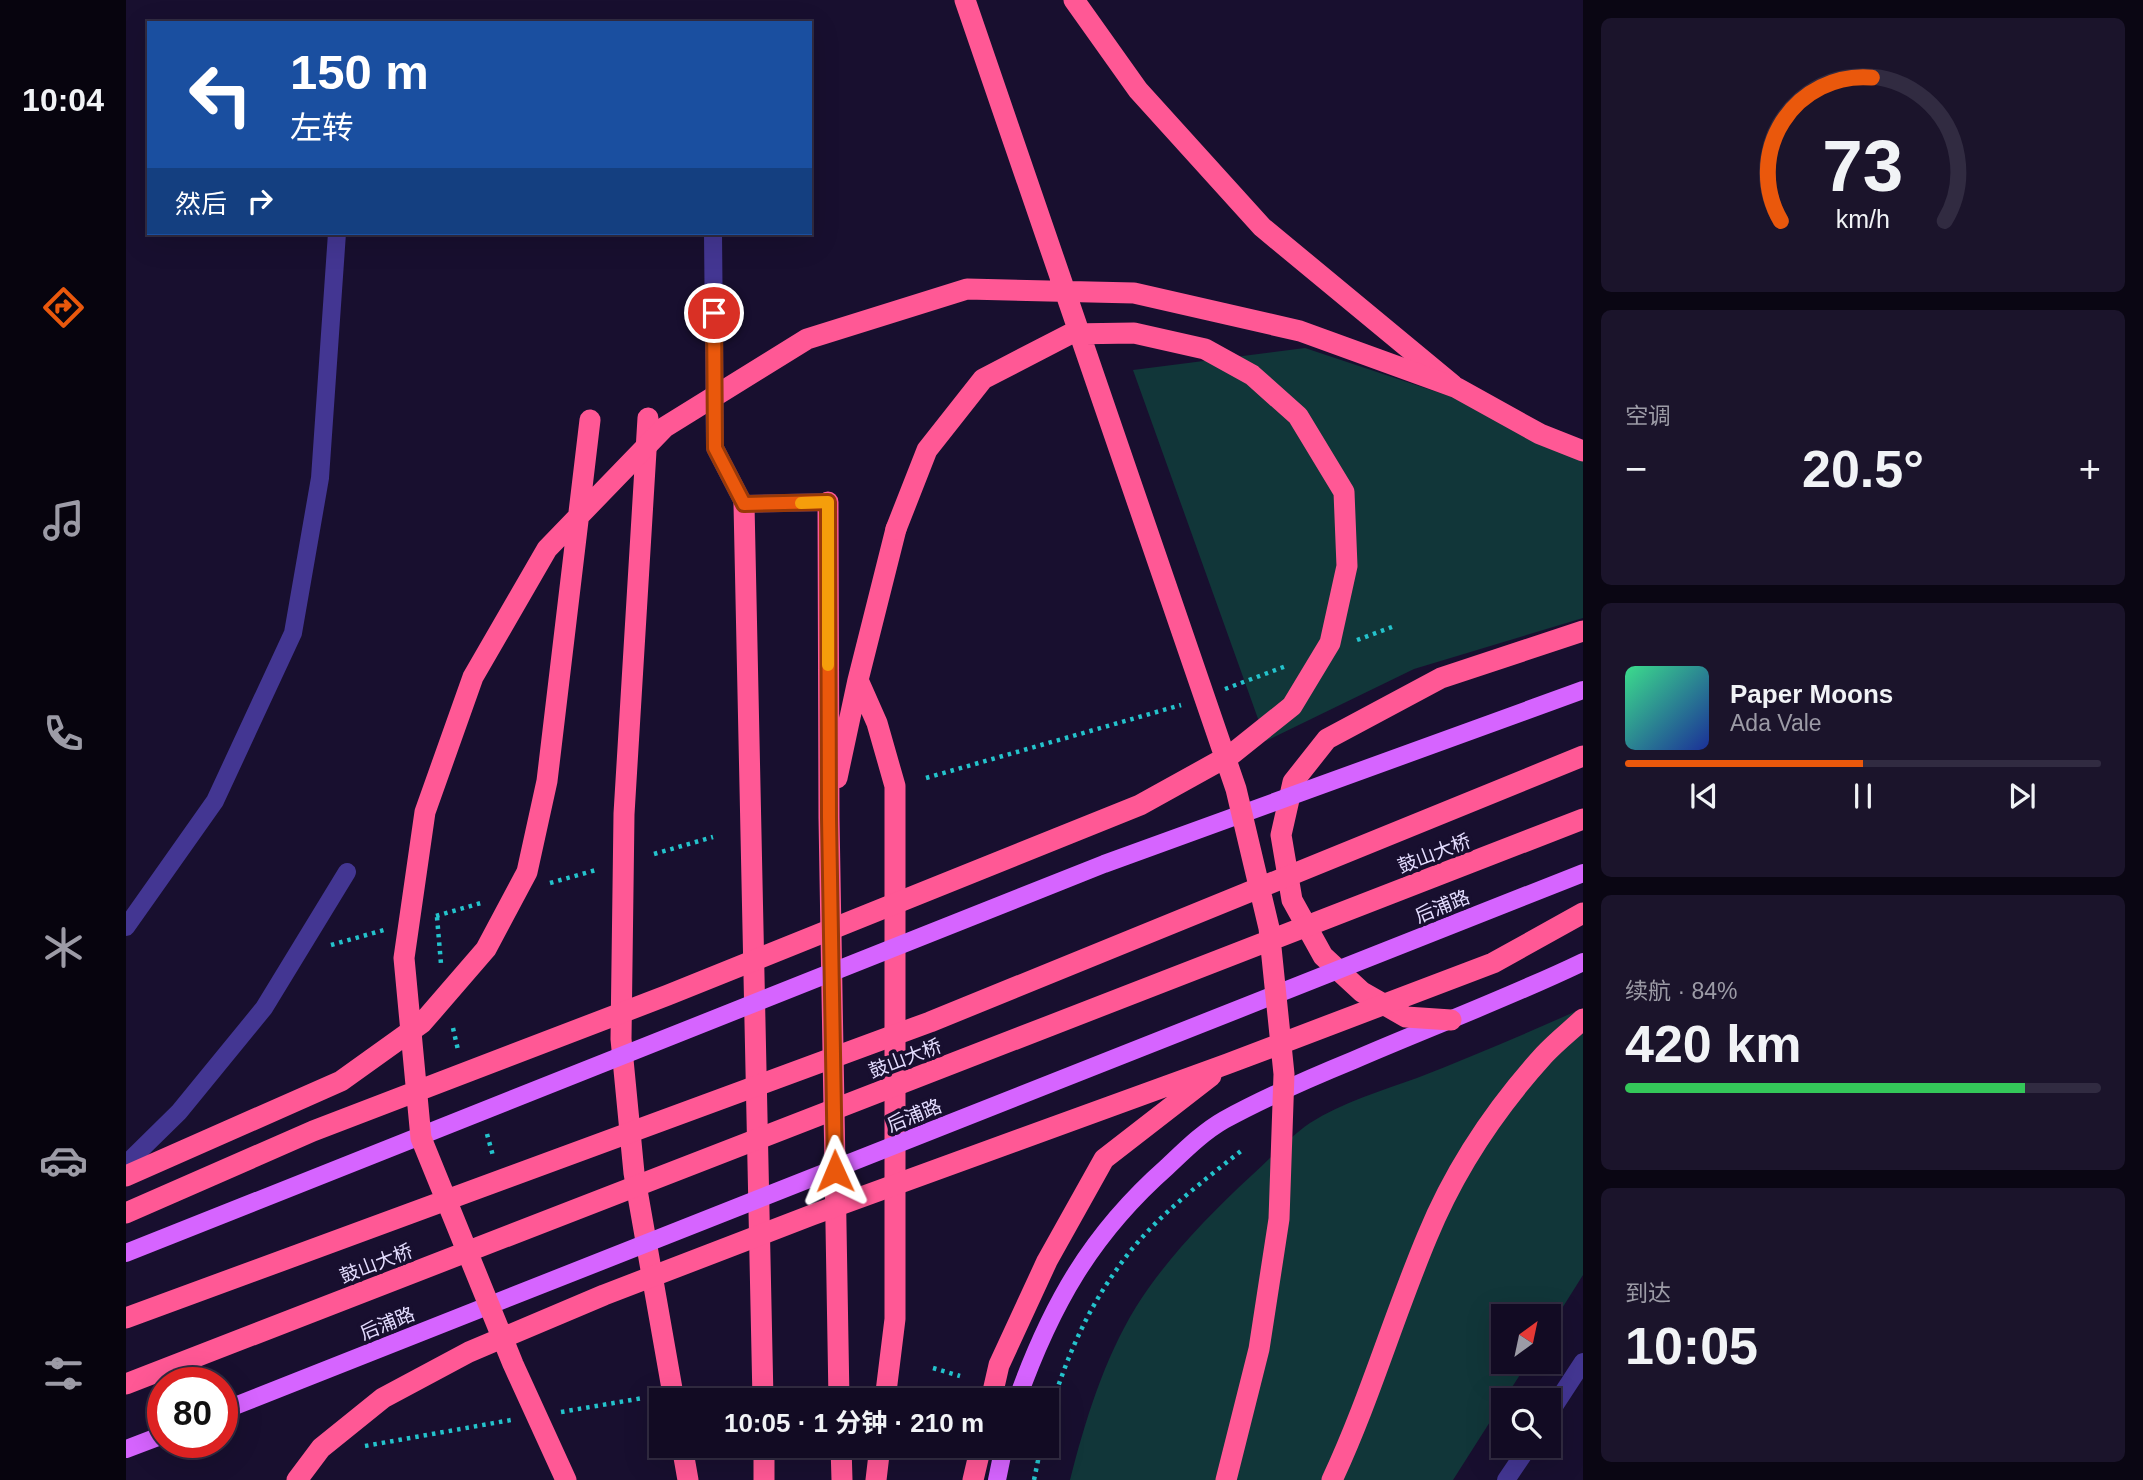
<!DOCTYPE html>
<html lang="zh">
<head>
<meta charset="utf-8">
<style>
  body { margin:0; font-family:Arial,"Noto Sans SC",sans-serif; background:#1b142b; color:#f1f3f6; height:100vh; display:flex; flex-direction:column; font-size:26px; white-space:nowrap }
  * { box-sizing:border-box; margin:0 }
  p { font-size:23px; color:#9c9ba6 }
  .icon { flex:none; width:38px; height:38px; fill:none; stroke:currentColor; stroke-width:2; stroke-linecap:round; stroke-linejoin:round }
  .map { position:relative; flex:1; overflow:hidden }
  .details { display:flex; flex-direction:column; gap:18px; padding:18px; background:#0a0613; width:560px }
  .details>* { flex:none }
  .guide { position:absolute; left:21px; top:21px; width:665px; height:214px; border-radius:0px; box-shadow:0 7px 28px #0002,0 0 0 2px #312b41; background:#1a4fa0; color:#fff; overflow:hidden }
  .needle { width:46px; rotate:33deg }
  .controls { position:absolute; left:1365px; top:1304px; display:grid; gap:14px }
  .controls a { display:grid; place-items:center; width:70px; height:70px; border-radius:0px; background:#120b23; box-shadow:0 7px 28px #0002,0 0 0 2px #312b41; font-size:35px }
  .speed { position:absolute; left:21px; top:1367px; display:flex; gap:14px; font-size:35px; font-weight:700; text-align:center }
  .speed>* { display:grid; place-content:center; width:91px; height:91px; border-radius:50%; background:#120b23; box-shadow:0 7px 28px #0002,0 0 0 2px #312b41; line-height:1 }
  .speed .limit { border:10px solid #d22; background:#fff; color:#111 }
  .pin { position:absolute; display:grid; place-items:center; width:60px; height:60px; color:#fff; margin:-30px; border:4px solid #fff; border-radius:50%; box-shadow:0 2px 7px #0007 }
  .me { position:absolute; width:77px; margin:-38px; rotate:359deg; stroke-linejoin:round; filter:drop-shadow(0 0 5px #0008) }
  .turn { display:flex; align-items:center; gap:24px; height:147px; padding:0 28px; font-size:32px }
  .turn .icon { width:91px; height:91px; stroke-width:2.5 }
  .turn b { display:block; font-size:49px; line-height:60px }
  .then { display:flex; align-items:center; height:66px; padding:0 28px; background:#0003; gap:14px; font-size:26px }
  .big { font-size:52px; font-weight:700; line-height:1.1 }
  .details .widget { flex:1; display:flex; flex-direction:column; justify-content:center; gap:10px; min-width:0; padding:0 24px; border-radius:10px; background:#1b142b }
  .details .dial { align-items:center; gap:0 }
  .dial svg { height:182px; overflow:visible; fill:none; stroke:#312b41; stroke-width:7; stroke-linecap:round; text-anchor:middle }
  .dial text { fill:#f1f3f6; stroke:none }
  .song { display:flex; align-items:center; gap:21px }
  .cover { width:84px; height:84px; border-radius:10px; background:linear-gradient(135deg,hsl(150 70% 55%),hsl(230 70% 35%)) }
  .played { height:7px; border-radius:4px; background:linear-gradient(90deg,#ea580c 50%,#312b41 50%) }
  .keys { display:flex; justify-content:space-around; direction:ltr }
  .heat { display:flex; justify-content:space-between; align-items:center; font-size:38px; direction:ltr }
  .charge { height:10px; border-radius:5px; background:linear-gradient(90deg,#34c759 84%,#312b41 0) }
  .trip { position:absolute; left:523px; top:1388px; width:410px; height:70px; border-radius:0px; background:#120b23; box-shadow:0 7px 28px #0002,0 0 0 2px #312b41; font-weight:700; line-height:70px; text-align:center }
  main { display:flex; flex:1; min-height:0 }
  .dock { display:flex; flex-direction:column; width:126px; justify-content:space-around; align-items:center; background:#07040e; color:#9c9ba6 }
  .dock .icon { width:49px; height:49px }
  .dock .current { color:#ea580c }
  .dock b { font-size:32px; color:#f1f3f6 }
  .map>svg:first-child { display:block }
</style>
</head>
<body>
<main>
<nav class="dock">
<b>10:04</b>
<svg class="icon current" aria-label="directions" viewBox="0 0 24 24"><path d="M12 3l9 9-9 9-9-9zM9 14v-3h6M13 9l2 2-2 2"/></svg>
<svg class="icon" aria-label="music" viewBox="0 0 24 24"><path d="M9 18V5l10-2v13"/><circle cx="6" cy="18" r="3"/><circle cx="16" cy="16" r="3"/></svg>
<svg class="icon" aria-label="phone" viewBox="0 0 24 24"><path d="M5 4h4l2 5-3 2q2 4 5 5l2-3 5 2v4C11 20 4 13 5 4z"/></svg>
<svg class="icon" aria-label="climate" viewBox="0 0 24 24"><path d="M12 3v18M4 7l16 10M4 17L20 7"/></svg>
<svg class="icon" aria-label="car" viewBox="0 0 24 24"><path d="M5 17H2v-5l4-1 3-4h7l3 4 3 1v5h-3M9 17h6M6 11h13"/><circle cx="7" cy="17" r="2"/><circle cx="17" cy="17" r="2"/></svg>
<svg class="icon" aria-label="filters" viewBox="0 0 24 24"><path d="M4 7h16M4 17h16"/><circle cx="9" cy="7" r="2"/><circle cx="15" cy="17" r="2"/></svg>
</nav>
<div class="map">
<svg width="1457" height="1480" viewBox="0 0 1457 1480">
  <rect width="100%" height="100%" fill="#180f2f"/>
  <path fill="#113639" d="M1179,348L1335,400L1457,443V618L1288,669L1140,741L1007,370Z
    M1457,1008V1275L1423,1329V1316H1377V1362H1402L1327,1480H944C959,1421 978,1359 1010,1307C1040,1259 1083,1215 1125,1176C1144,1159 1162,1138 1184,1123C1217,1102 1255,1091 1291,1078C1347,1056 1402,1033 1457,1008Z"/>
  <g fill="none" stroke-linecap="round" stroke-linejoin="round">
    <path stroke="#24c3cc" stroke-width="4.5" stroke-dasharray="3.5 5" stroke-linecap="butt" d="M1231,640L1266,627
      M1099,689L1160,666
      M800,778L1055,705
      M528,854L587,837
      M424,883L470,870
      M310,916L355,903
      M311,917L315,964
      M205,945L258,930
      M327,1028L332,1050
      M361,1134L367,1156
      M807,1368L834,1376
      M435,1412L517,1398
      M920,1425C936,1369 957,1316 991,1269C1023,1222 1071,1186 1115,1151
      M239,1446L385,1420
      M908,1480L915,1446"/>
    <path stroke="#433692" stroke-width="18" d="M587,233L589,448L618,504L702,502
      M0,927L89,801L167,633L194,478L211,233
      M0,1164L53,1112L138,1008L221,872
      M1423,1414L1457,1362
      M1380,1480L1403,1446"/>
    <path stroke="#d664ff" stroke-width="18" d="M891,1400C925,1305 965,1234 1041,1167C1059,1150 1077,1132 1098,1120C1140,1097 1184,1078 1228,1060C1304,1027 1382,998 1457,962
      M0,1449L37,1435
      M871,1480L878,1446"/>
    <path stroke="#ff5895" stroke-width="21" d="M948,0L1012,90L1136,227L1327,385
      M522,418L498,814L495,1039L508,1173L548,1400
      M702,502L703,818L713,1400
      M618,504L637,1400
      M732,680L751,723L769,786V1319L759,1400
      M711,778L732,680L770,529
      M1325,1020L1280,1017L1236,992L1197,956L1166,900L1155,835L1167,782L1201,739L1315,678L1457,631
      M556,1446L562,1480
      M638,1446V1480
      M715,1446L716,1480
      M750,1480L754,1446
      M847,1480L855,1446
      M1206,1480C1243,1401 1267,1318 1301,1237C1328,1171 1370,1108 1418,1055C1430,1042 1444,1031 1457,1019"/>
    <path stroke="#d664ff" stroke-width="18" d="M0,1253L978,864L1457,690
      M96,1411L1457,873"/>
    <path stroke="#ff5895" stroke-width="21" d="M839,0L1110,789L1143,928L1158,1074L1153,1219L1133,1349L1100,1480
      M0,1176L215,1081L296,1023L360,949L401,872L421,781L464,420
      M0,1213L187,1131L542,995L1014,805L1106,754L1166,706L1204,643L1221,566L1218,492L1172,416L1126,375L1079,349L1008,333L944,334L857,379L801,450L770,529
      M0,1318L804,1022L1457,756
      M0,1384L1457,819
      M865,1400L873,1365L921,1261L978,1159L1085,1076
      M171,1480L195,1448L257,1398L343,1352L478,1295L686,1215L1101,1064L1367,963L1457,913
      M440,1480L387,1364L295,1138L278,958L299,812L347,677L421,549L539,427L681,339L841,289L1008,293L1174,331L1331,388L1414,434L1457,451"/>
  </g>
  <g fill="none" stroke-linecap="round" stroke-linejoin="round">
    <g stroke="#983908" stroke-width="18">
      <path id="route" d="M588,313L589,448L618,504L702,502L703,818L709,1171"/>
    </g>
    <use href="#route" stroke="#ea580c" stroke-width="12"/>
    <path stroke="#f59e0b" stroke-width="12" d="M675,503L702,502V665"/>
  </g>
  <g text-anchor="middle" stroke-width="7" stroke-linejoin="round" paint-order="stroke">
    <g font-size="19" fill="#e4ddff" stroke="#180f2f">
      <text transform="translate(1308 853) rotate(-21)" y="7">鼓山大桥</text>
      <text transform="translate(1316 906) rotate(-22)" y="7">后浦路</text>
      <text transform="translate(779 1058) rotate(-21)" y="7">鼓山大桥</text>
      <text transform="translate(788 1115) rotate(-22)" y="7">后浦路</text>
      <text transform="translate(250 1263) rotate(-21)" y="7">鼓山大桥</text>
      <text transform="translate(261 1323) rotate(-22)" y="7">后浦路</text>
    </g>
  </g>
</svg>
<div class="controls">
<a><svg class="needle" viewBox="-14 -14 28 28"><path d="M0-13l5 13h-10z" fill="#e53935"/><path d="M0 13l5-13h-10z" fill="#9c9ba6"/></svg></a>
<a><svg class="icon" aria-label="search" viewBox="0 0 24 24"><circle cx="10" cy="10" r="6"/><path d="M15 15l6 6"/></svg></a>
</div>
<div class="speed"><div class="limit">80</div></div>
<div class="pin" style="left:588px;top:313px;background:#d93025"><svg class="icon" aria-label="arrive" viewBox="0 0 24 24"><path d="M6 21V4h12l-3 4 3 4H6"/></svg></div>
<svg class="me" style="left:709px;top:1171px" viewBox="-20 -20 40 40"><path d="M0-17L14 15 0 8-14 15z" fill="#ea580c" stroke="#fff" stroke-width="4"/></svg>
<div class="trip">10:05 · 1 分钟 · 210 m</div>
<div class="guide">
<div class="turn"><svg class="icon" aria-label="left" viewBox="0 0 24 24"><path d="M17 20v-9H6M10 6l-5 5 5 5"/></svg><div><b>150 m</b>左转</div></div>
<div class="then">然后<svg class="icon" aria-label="right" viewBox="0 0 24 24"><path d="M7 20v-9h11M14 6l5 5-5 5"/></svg></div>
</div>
</div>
<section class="details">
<div class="widget dial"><svg viewBox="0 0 100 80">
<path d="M14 69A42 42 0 1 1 86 69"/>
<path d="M14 69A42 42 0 0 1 54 6" stroke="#ea580c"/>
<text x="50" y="56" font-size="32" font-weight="700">73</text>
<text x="50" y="72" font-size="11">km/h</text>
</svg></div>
<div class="widget"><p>空调</p>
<div class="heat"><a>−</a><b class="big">20.5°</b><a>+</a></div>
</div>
<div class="widget">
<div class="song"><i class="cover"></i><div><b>Paper Moons</b><p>Ada Vale</p></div></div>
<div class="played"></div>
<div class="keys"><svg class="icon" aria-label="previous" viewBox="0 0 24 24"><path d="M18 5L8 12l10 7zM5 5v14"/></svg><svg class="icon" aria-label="pause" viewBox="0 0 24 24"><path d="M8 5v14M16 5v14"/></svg><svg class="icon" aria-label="next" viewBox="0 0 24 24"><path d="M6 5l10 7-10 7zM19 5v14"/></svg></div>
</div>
<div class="widget"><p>续航 · 84%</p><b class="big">420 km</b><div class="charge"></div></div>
<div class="widget"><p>到达</p><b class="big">10:05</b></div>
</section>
</main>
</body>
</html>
